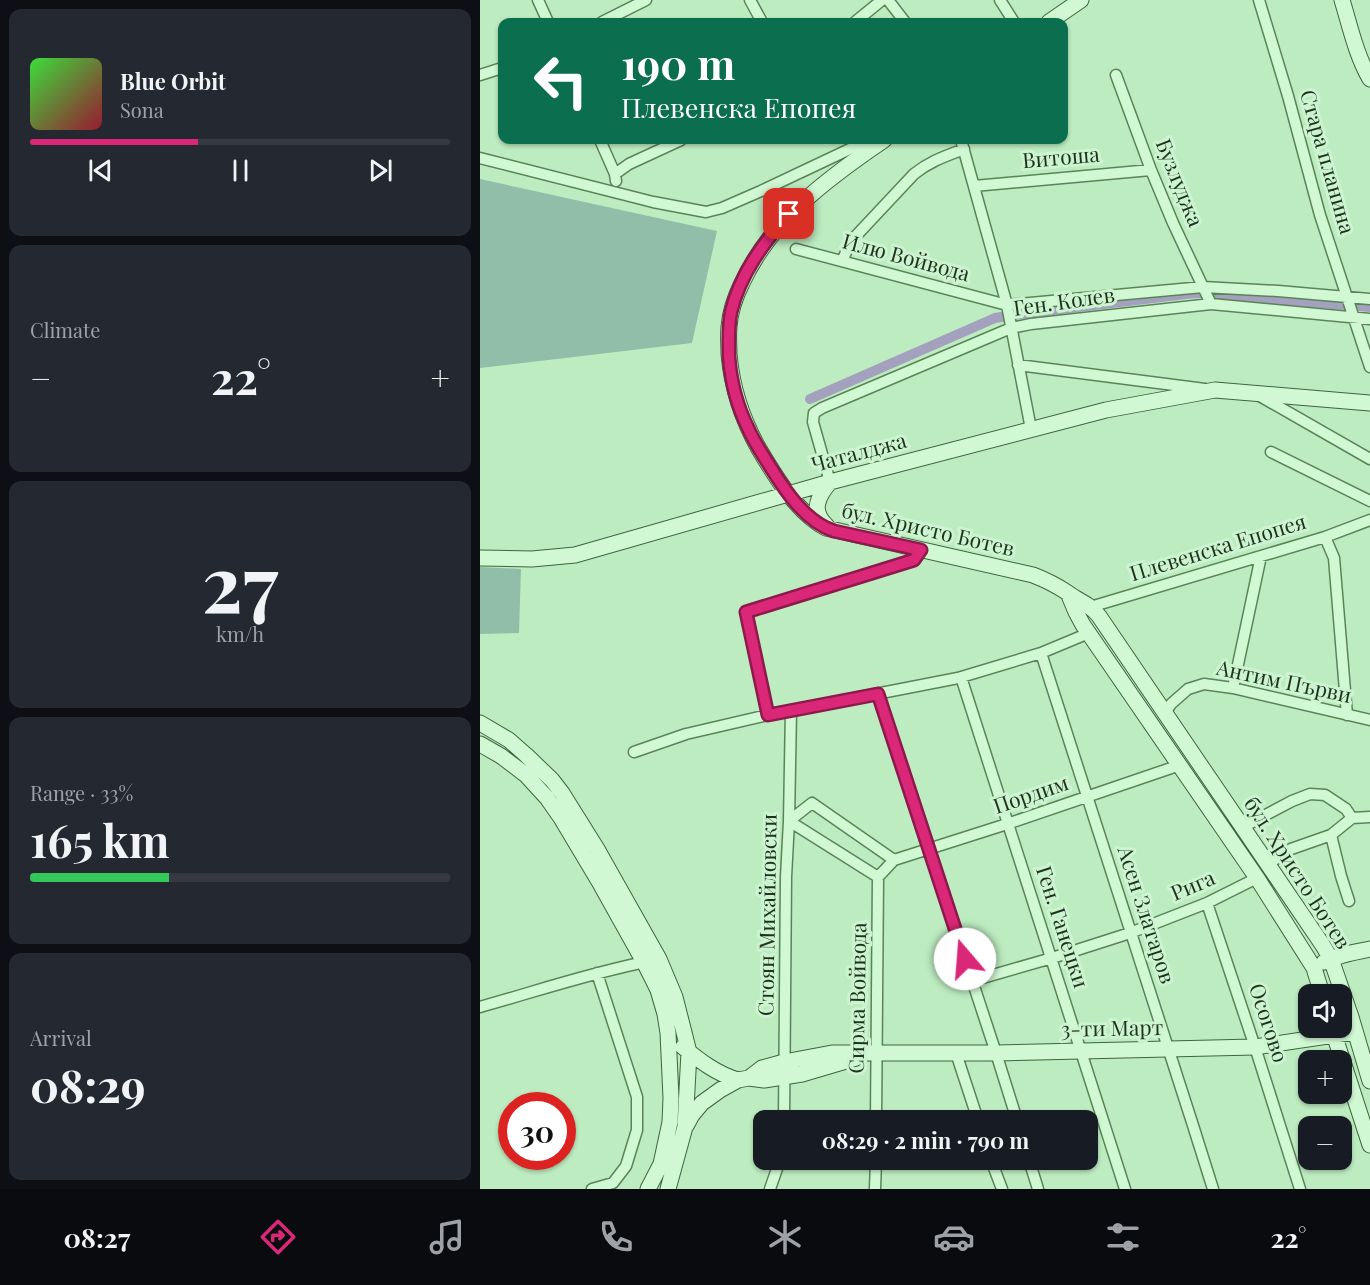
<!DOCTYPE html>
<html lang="en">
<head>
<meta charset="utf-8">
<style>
  body { margin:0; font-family:"Playfair Display",serif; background:#242831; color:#f1f3f6; height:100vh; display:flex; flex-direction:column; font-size:22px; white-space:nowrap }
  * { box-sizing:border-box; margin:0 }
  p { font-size:20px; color:#9ea1a6 }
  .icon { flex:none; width:33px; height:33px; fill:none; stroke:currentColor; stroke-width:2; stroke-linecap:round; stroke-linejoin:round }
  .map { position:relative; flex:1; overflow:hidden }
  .side { display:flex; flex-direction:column; gap:9px; padding:9px; background:#0d0f14; width:480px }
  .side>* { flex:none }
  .guide { position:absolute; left:18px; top:18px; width:570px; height:126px; border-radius:12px; box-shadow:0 2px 4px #0004; background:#0b6e4f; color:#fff; overflow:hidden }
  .tools { position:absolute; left:818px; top:984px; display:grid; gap:12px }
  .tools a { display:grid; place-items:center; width:54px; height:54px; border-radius:12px; background:#171b24; box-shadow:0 2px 4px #0004; font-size:30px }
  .speed { position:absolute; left:18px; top:1092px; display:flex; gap:12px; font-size:30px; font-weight:700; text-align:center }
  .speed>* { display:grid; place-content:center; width:78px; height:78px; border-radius:50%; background:#171b24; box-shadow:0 2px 4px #0004; line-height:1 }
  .speed .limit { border:9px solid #d22; background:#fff; color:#111 }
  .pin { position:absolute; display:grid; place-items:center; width:51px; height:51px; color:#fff; margin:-26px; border-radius:12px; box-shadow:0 3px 9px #0006 }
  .me { position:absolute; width:66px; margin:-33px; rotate:342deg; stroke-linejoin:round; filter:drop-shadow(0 0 4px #0008) }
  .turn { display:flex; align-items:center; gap:21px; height:126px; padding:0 24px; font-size:27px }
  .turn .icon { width:78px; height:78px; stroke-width:2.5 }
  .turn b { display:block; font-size:42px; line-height:51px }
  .big { font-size:45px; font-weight:700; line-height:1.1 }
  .side .card { flex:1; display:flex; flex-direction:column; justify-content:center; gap:9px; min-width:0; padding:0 21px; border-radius:12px; background:#242831 }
  .side .dial { align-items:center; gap:0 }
  .dial b { font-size:78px; line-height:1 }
  .song { display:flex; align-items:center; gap:18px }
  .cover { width:72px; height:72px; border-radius:9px; background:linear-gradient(135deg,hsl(120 70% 55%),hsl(350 70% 35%)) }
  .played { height:6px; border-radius:3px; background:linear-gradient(90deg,#db2777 40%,#363941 40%) }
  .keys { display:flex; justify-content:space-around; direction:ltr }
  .heat { display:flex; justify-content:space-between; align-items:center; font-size:33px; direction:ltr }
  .charge { height:9px; border-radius:4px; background:linear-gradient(90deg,#34c759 33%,#363941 0) }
  .trip { position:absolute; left:273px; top:1110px; width:345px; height:60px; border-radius:12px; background:#171b24; box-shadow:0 2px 4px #0004; font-weight:700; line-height:60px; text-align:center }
  .menu { display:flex; height:96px; justify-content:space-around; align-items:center; background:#090b0e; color:#9ea1a6 }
  .menu .icon { width:42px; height:42px }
  .menu .on { color:#db2777 }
  .menu b { font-size:27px; color:#f1f3f6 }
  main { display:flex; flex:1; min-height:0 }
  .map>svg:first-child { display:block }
</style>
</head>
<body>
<main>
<section class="side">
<div class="card">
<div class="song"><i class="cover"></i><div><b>Blue Orbit</b><p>Sona</p></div></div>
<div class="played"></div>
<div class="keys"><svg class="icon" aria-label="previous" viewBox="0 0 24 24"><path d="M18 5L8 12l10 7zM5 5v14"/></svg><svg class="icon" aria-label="pause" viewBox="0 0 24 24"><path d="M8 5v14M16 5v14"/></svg><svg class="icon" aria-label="next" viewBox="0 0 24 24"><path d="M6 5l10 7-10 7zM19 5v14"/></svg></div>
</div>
<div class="card"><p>Climate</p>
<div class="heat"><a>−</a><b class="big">22°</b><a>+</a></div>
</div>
<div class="card dial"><b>27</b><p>km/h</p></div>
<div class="card"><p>Range · 33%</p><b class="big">165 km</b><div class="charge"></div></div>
<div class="card"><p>Arrival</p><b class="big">08:29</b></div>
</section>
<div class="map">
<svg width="890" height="1189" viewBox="0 0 890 1189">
  <rect width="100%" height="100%" fill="#bdecc1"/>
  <path fill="#91bea8" d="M0,179L237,231L212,343L0,368Z
    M0,567L41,569L39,633L0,634Z"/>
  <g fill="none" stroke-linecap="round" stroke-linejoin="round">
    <path stroke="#a3a1be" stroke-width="10" d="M330,399L515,318L540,314L715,293L890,307"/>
    <g stroke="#5a8457" stroke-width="13">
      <path id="street" d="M58,0L68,22
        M270,0L282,22
        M408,0L425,22
        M520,0L534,22
        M779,0L808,96L840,215L890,367
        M122,22L166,0
        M375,22L402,0
        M0,75L22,68
        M636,75L671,170L693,223L731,304
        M120,140L135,174L136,181
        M481,140L527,305L551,429
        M0,158L173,202L226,212L242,208L281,191L389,140
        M135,174L149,164L201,140
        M494,186L671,170
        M316,249L527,305L723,287L798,291L890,299
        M362,261L368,248L374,238L434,174C450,161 466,156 484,149
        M538,365L725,389
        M778,395L890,459
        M791,452L890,501
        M350,482L333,422L334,413L342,408L531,328L551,324L731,304L890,319
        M845,537L854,558L867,715
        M607,608L845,537L890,520
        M561,653C618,832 677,1010 733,1189
        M481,677L645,1189
        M753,688L781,556
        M398,694L516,1053L537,1120
        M685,713L691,704L708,689L724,684L753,688L890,720
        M288,715L266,612L434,560L441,551
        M154,752L206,734L288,715L478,678L561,653L609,633
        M763,827L812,801L830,794L845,795L866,809L872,818
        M414,860L332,803L309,821L398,877L414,860L527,824L700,765
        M788,864L811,849L851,835
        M869,901L861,876L851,835L872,818L890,817
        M727,903L775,1047L820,1189
        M492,981L572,958L650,933L727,903L777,878
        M0,1007C57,991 113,972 170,961
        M476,1053L498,1120
        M304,1120L306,877L309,821L311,710
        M396,1120L398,877
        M511,1160L522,1189
        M549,1160L558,1189
        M112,1189L133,1183L146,1166L157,1130V1097L117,973
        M290,1189L300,1160
        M395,1189L396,1160"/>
    </g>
    <g stroke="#3f653a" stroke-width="17">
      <path id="secondary" d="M862,0C870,26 876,55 890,79
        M569,22L601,0
        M404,140C348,178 291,220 262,283C255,297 250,312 249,327C248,336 249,345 249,354C252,389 262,419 279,449C295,476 317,513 346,528L553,575C566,580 576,585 588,593C600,602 610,604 619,616L842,944L851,959L871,1017L890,1081
        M347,526C330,511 338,496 350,482
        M0,558L52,559L95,555L350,482L626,410L735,390L890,403
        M588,593L596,612L603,625L777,878L834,968L842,994
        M0,723L29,740L46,755L72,780L82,793L117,849L179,959L195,997L209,1052L205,1127L188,1189
        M0,744L21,756L46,775L67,798L81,818L121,885L164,962L178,990L185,1014L188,1033L191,1098L190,1122L181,1164L168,1189
        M844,962C858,955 874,952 890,949
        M852,1028L890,1145
        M203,1047C220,1061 237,1074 258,1080
        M269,1078L282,1068L304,1062L352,1053H516L775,1047L875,1032
        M206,1126L212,1115L222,1103L240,1090L258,1080L269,1078L284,1080L322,1074L376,1058"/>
    </g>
    <use href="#street" stroke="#d0f8d3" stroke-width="10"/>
    <use href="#secondary" stroke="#d0f8d3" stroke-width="15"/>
  </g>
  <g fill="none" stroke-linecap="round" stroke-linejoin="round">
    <g stroke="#8e194d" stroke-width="15">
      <path id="route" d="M309,214C284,242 260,274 251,312C248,327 249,342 249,357C251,382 257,406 268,428C274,442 283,455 291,468C306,492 326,522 354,531L441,550L434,560L266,612L288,715L398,694L485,959"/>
    </g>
    <use href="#route" stroke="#db2777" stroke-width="10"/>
  </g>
  <g text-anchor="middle" stroke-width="6" stroke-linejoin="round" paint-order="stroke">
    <g font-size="21" fill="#1e331b" stroke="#ccf4d0">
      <text transform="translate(581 158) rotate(-5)" y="7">Витоша</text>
      <text transform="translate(847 162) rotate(74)" y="7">Стара планина</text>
      <text transform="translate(699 183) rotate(68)" y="7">Бузлуджа</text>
      <text transform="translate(426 258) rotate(15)" y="7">Илю Войвода</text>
      <text transform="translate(584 302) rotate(-8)" y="7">Ген. Колев</text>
      <text transform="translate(379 453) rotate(-15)" y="7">Чаталджа</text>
      <text transform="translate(448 530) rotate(13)" y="7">бул. Христо Ботев</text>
      <text transform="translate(738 548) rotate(-17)" y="7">Плевенска Епопея</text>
      <text transform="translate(804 682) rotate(12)" y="7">Антим Първи</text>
      <text transform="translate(551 795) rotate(-19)" y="7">Пордим</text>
      <text transform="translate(817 873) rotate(57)" y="7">бул. Христо Ботев</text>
      <text transform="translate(713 886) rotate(-23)" y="7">Рига</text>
      <text transform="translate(288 915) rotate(-89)" y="7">Стоян Михайловски</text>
      <text transform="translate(666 915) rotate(72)" y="7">Асен Златаров</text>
      <text transform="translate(582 927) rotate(72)" y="7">Ген. Ганецки</text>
      <text transform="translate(378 998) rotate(-89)" y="7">Сирма Войвода</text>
      <text transform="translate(788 1023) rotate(72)" y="7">Осогово</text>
      <text transform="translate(632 1029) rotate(-1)" y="7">3-ти Март</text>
    </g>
  </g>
</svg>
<div class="tools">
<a><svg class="icon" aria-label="sound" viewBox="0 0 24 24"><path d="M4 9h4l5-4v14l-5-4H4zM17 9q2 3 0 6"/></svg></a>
<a>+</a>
<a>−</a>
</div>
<div class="speed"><div class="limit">30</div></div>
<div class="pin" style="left:309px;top:214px;background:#d93025"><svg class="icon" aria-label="arrive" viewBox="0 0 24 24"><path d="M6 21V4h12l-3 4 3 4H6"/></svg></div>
<svg class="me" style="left:485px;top:959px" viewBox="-20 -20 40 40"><circle r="19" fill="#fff"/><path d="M0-13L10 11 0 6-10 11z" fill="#db2777"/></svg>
<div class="trip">08:29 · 2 min · 790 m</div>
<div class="guide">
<div class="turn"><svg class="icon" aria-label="left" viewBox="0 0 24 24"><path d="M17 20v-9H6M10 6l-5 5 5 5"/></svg><div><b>190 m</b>Плевенска Епопея</div></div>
</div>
</div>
</main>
<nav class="menu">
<b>08:27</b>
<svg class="icon on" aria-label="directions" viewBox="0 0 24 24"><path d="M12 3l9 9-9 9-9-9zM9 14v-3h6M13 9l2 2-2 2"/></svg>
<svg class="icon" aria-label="music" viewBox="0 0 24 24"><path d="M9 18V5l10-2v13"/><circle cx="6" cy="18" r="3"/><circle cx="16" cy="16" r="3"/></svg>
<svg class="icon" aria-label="phone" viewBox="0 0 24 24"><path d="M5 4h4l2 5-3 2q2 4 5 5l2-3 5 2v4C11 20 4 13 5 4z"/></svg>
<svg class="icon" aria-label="climate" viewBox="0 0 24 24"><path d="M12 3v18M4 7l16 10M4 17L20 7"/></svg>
<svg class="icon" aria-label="car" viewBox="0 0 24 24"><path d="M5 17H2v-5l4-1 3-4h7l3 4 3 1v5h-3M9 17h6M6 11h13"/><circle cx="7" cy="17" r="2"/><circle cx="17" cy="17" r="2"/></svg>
<svg class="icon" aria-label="filters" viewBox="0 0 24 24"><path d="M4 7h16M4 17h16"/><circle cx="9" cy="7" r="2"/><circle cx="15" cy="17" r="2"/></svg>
<b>22°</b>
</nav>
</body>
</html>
